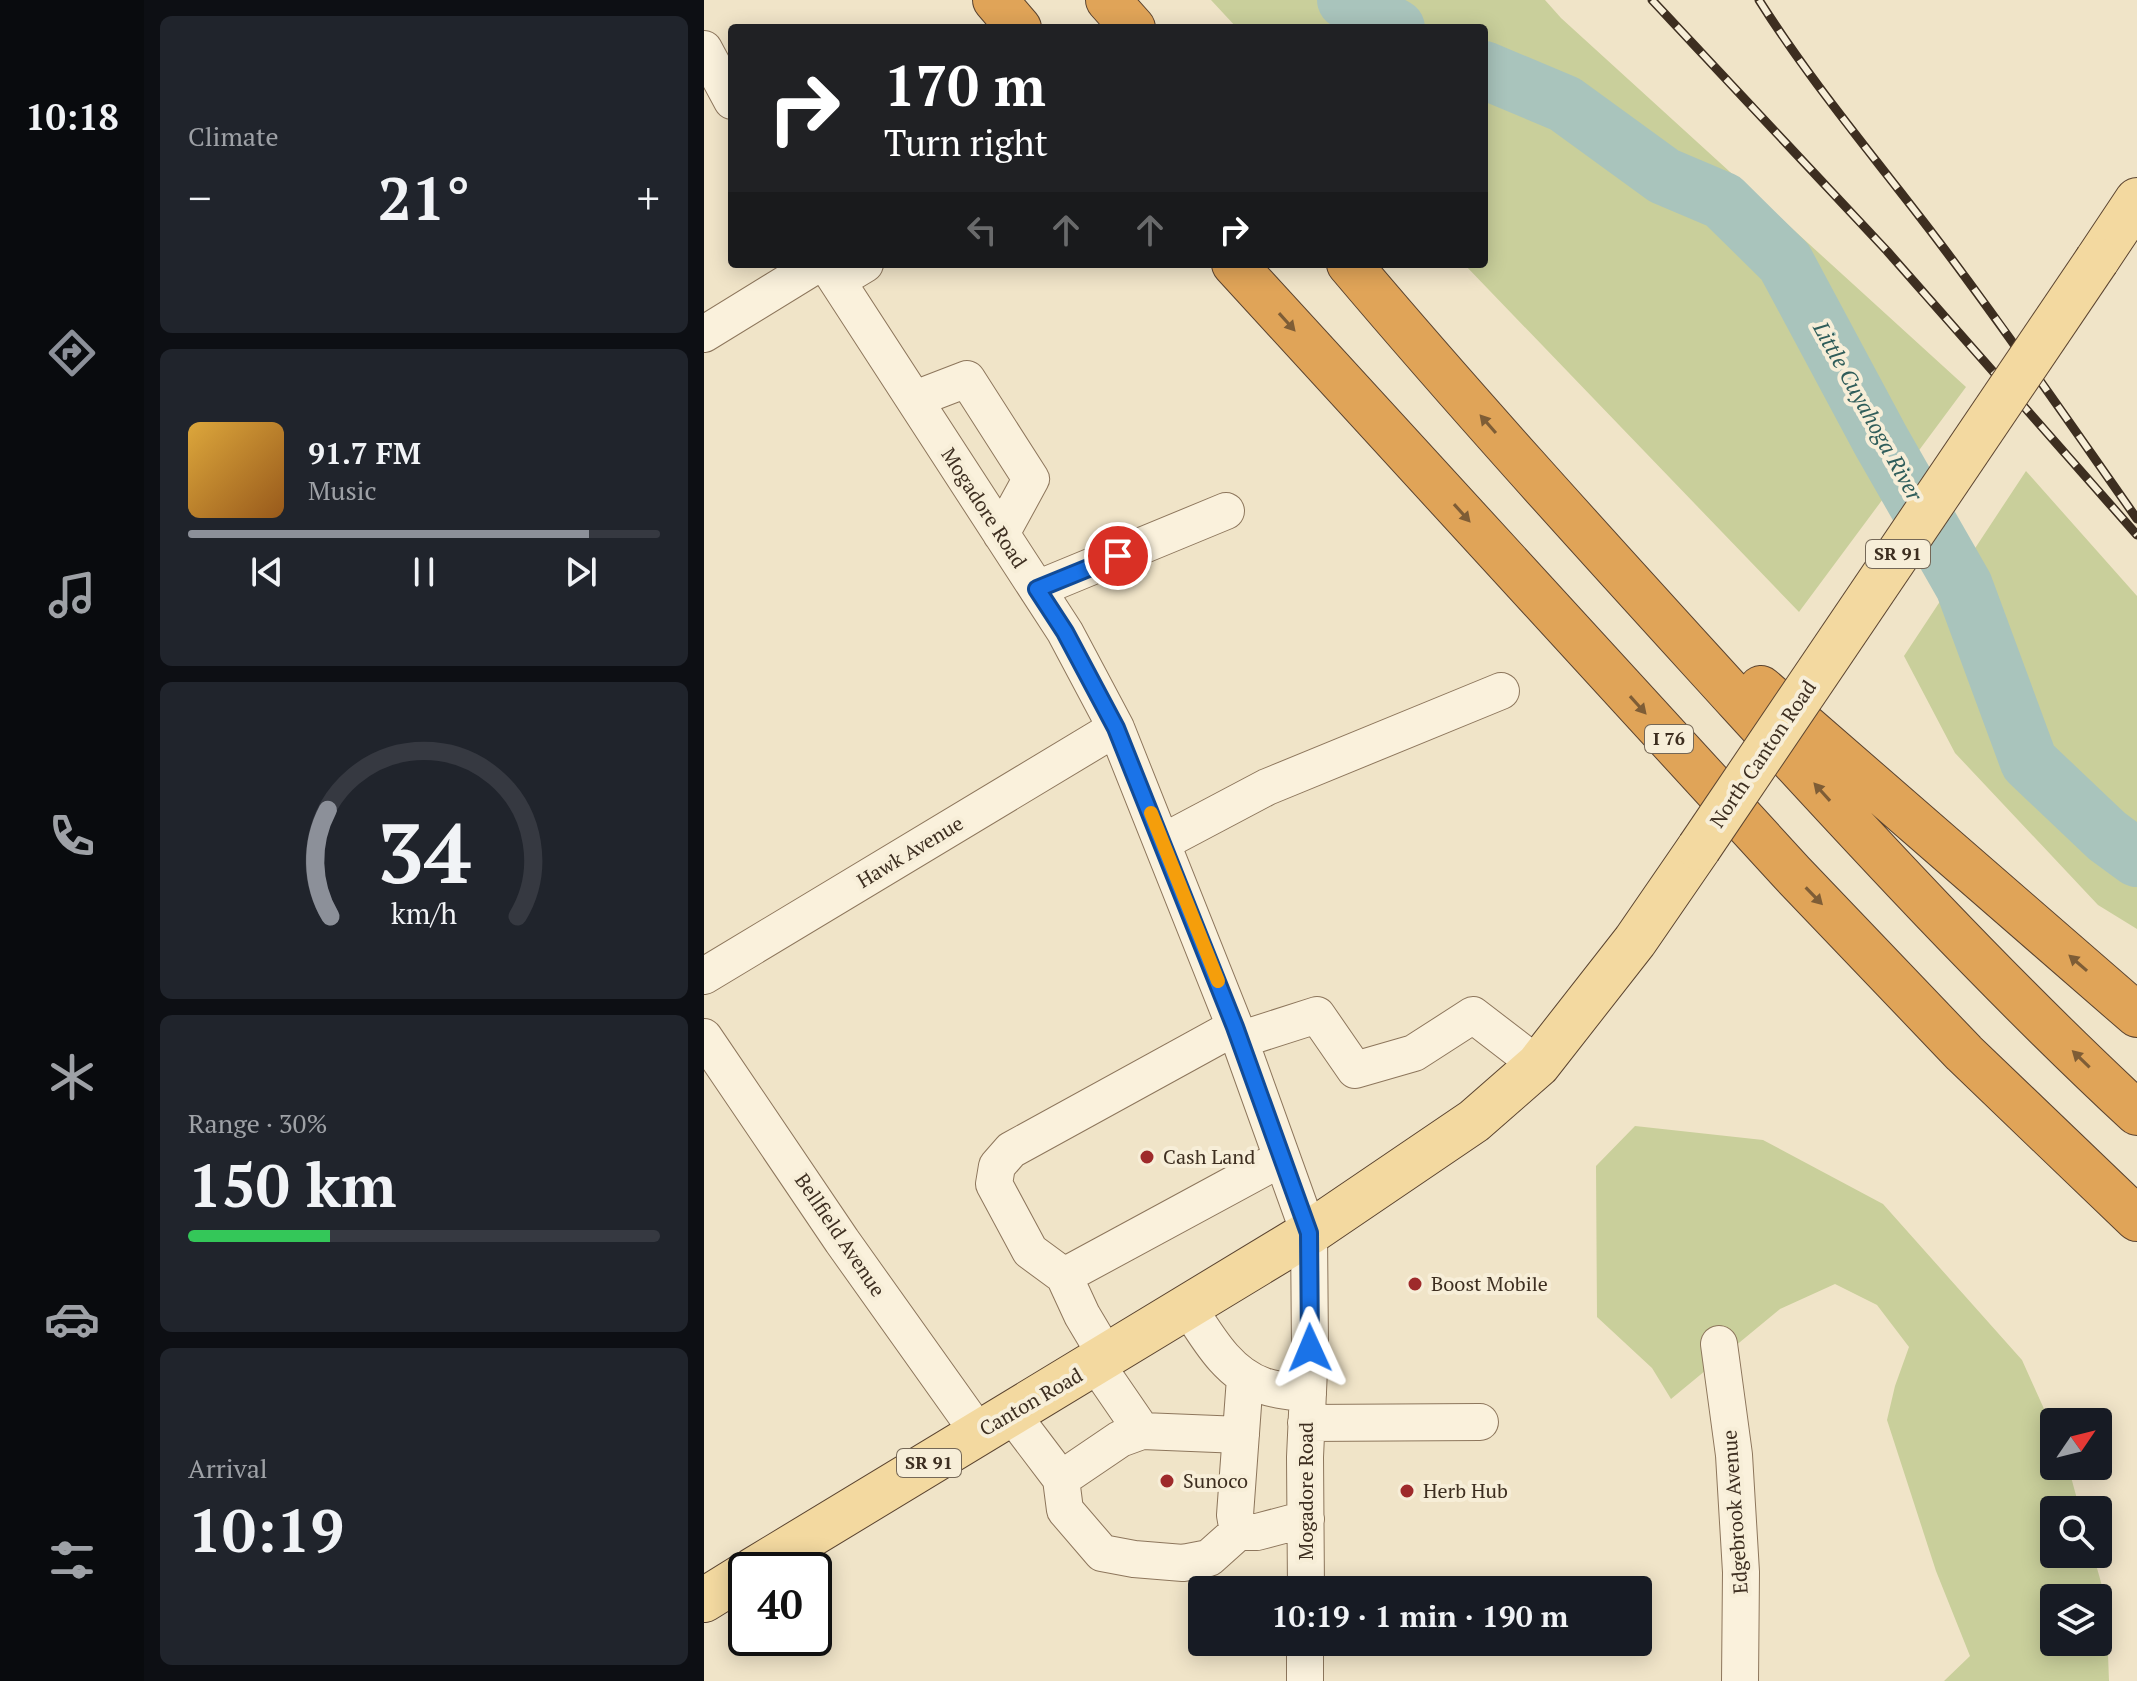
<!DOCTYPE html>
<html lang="en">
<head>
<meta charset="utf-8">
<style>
  body { margin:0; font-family:"PT Serif",serif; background:#20242c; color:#f1f3f6; height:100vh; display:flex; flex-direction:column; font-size:30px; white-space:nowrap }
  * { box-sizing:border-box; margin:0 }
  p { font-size:26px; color:#9ea1a6 }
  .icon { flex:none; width:44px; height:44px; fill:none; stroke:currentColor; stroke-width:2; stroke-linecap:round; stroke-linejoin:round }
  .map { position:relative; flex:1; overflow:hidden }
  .side { display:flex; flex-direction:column; gap:16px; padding:16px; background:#0d0f14; width:560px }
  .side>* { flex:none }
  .guide { position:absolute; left:24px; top:24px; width:760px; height:244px; border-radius:8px; box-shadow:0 4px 20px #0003; background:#202124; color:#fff; overflow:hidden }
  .needle { width:52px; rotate:55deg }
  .fabs { position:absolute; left:1336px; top:1408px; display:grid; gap:16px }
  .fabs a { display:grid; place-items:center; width:72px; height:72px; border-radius:8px; background:#171b24; box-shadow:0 4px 20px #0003; font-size:40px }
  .speed { position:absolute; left:24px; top:1552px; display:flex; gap:16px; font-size:40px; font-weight:700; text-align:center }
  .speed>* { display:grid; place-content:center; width:104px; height:104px; border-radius:50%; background:#171b24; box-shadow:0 4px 20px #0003; line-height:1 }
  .speed .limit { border:4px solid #111; border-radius:12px; background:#fff; color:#111 }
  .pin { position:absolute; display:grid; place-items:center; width:68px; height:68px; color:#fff; margin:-34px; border:4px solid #fff; border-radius:50%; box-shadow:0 2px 8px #0007 }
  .me { position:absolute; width:88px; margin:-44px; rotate:359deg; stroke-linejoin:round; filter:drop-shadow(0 0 6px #0008) }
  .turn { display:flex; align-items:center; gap:28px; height:168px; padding:0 24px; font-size:36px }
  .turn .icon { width:104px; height:104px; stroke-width:2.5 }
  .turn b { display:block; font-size:56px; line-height:68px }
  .lanes { display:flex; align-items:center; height:76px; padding:0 24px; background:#0003; justify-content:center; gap:40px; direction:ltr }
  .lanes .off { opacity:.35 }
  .big { font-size:60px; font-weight:700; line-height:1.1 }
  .side .widget { flex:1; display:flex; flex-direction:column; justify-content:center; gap:12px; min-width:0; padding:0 28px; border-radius:12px; background:#20242c }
  .side .dial { align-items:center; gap:0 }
  .dial svg { height:208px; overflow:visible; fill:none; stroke:#363941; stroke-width:7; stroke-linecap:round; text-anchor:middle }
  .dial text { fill:#f1f3f6; stroke:none }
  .song { display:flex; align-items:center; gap:24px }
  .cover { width:96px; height:96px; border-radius:12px; background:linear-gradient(135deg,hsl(40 70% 55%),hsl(30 70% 35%)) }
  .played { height:8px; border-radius:4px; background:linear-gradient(90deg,#8c9099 85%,#363941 85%) }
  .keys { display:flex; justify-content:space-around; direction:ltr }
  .heat { display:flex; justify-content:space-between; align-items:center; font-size:44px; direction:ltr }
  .charge { height:12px; border-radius:6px; background:linear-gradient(90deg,#34c759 30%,#363941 0) }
  .trip { position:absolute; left:484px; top:1576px; width:464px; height:80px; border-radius:8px; background:#171b24; box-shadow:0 4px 20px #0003; font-weight:700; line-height:80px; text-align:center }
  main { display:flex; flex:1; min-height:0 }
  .tab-bar { display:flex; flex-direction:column; width:144px; justify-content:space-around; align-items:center; background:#090b0e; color:#9ea1a6 }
  .tab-bar .icon { width:56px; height:56px }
  .tab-bar .on { color:#8c9099 }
  .tab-bar b { font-size:36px; color:#f1f3f6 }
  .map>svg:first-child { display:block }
</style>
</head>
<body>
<main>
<nav class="tab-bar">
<b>10:18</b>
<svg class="icon on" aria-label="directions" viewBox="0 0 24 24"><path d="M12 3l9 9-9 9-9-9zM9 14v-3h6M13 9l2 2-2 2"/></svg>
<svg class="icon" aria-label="music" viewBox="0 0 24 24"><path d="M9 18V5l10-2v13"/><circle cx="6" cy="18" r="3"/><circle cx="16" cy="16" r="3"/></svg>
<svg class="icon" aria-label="phone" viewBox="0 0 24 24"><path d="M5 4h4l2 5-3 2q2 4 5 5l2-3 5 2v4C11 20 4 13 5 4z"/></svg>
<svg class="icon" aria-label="climate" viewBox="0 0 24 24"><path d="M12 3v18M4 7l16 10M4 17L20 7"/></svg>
<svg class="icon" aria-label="car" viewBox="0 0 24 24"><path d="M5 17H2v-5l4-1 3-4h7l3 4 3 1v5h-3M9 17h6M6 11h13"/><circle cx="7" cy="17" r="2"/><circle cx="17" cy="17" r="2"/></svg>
<svg class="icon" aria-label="filters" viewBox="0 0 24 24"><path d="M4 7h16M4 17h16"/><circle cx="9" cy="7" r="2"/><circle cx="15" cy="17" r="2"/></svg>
</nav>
<section class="side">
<div class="widget"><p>Climate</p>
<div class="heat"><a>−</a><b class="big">21°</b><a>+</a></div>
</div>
<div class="widget">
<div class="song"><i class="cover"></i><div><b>91.7 FM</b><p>Music</p></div></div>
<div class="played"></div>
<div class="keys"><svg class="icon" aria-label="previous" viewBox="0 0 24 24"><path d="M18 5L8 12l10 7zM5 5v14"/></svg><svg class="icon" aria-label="pause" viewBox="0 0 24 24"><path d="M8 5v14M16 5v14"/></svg><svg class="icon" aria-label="next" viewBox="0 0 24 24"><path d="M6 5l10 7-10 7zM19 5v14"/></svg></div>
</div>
<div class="widget dial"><svg viewBox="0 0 100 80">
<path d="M14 69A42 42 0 1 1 86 69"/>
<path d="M14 69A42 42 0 0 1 13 28" stroke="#8c9099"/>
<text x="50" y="56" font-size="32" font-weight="700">34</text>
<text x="50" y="72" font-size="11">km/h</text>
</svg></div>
<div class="widget"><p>Range · 30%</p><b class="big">150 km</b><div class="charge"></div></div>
<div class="widget"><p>Arrival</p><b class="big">10:19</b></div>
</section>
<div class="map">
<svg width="1433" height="1681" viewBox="0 0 1433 1681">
  <rect width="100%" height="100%" fill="#f0e4c8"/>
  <path fill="#c9cf9b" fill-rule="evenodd" d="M507,0H841L857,18L1262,387L1095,612L760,264H780V28H533Z
    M1322,471L1433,596V929L1394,905L1251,753L1200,656Z
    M931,1126L1059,1140L1179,1204L1318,1360L1350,1431V1466H1364L1376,1510H1350V1554H1389L1402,1600L1405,1681H1240L1266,1656L1232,1571L1183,1420L1191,1386L1205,1347L1173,1305L1131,1284L1076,1309L967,1399L948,1368L893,1317L892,1166ZM1350,1598H1394V1642H1350Z"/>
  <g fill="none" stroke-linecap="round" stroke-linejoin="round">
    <path stroke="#a9c4bc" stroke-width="58" d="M642,0L692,28
      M780,70L861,104L960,176L1019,201L1081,262L1177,441L1260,586L1325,762L1403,836L1433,858"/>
    <g stroke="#8d765c" stroke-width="38">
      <path id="minor" d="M0,49L28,101
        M122,264L361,632L412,728L531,1027L605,1233L606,1348L601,1457L602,1590
        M133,281L161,264
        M0,334L114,264
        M211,399L263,379L327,479L297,534
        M333,589L522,511
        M459,842L563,787L797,691
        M0,976L412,728
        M531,1027L307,1150L293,1166L290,1184L326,1251L360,1276L578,1158
        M0,1037L138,1241L274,1432
        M535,1040L613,1015L651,1070L710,1053L769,1015L834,1065
        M360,1276L378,1315L403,1357
        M484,1307C504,1338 524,1374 560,1386C574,1391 590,1392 604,1394
        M1015,1344L1030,1455L1037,1572L1036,1681
        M392,1364L438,1431
        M541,1378L531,1515L534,1532H553L602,1519
        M307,1413L357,1479L416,1439L438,1431L537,1435
        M602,1423L776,1422
        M357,1479L361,1510L398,1553L430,1559L479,1563L505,1558L534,1532
        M601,1681V1642"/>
    </g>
    <g stroke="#5b4430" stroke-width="46">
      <path id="major" d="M1393,260L1433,200
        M49,1570L605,1233L770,1121L834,1065L931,941L995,848
        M0,1600L42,1574"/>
    </g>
    <g stroke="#5b4430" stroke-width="46">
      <path id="highway" d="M291,0L315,28
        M404,0L429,28
        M530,264L1088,873L1260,1053L1433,1219
        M645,264C771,413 903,557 1034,701C1163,842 1293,983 1433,1113
        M1057,688L1433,1015"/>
    </g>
    <use href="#minor" stroke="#faf1dc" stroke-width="36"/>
    <use href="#major" stroke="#f3d9a0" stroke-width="44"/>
    <use href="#highway" stroke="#e0a458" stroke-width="44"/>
    <g stroke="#3d2e20" stroke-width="9">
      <path id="rail" d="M948,0L1183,251L1433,535
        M1055,0C1108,84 1172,159 1232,238C1302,330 1367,425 1433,519"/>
    </g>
    <use href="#rail" stroke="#f7eed8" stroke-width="6" stroke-dasharray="18" stroke-linecap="butt"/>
    <g stroke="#5b4430" stroke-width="46" stroke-linecap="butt">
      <path id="major-bridge" d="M995,848L1393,260"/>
    </g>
    <use href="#major-bridge" stroke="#f3d9a0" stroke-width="44"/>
  </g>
  <defs><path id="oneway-solid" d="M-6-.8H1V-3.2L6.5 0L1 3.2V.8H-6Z" transform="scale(2)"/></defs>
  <g fill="#7e5d36">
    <use href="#oneway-solid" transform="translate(583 322) rotate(48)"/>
    <use href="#oneway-solid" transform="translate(784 424) rotate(-131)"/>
    <use href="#oneway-solid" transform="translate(758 513) rotate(48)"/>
    <use href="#oneway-solid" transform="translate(934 705) rotate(48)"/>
    <use href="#oneway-solid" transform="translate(1118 792) rotate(-132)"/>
    <use href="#oneway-solid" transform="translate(1110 896) rotate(46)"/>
    <use href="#oneway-solid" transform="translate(1374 963) rotate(-139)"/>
    <use href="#oneway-solid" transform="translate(1377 1059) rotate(-136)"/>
  </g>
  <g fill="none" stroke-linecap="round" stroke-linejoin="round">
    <g stroke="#114b97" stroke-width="20">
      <path id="route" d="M414,556L333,589L361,632L412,728L531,1027L605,1233L606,1348"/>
    </g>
    <use href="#route" stroke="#1a73e8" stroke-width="14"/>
    <path stroke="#f59e0b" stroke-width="14" d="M447,813L514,981"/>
  </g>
  <g fill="#9e2a2b" stroke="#f7eed8" stroke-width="3">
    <circle cx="443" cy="1157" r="8"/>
    <circle cx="711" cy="1284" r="8"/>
    <circle cx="463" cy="1481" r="8"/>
    <circle cx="703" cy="1491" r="8"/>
  </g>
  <g text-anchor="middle" stroke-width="8" stroke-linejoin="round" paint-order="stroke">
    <g fill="#f7eed8" stroke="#756857" stroke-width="2">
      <rect x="1162" y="540" width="64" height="28" rx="6"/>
      <rect x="941" y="725" width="48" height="28" rx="6"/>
      <rect x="193" y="1449" width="64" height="28" rx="6"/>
    </g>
    <g font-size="18" font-weight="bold" fill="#3d2e20">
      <text x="1194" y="560">SR 91</text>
      <text x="965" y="745">I 76</text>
      <text x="225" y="1469">SR 91</text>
    </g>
    <g font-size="20" fill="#3d2e20" stroke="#f7eed8">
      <text transform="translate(280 508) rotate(57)" y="7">Mogadore Road</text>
      <text transform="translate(1059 754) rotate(-56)" y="7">North Canton Road</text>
      <text transform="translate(206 852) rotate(-31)" y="7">Hawk Avenue</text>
      <text transform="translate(136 1235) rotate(56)" y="7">Bellfield Avenue</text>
      <text transform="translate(327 1402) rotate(-30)" y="7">Canton Road</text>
      <text transform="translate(602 1491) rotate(-90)" y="7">Mogadore Road</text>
      <text transform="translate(1031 1512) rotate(-94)" y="7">Edgebrook Avenue</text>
    </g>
    <g font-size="20" fill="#3d2e20" stroke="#f7eed8" text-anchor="start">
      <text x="459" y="1164">Cash Land</text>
      <text x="727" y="1291">Boost Mobile</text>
      <text x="479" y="1488">Sunoco</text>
      <text x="719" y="1498">Herb Hub</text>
    </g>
    <g font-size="22" font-style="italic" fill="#2f5d5a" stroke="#f7eed8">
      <text transform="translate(1164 411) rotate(61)" y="8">Little Cuyahoga River</text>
    </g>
  </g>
</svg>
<div class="fabs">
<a><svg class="needle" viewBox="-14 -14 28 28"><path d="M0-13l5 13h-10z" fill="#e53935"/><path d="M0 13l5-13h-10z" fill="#9ea1a6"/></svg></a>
<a><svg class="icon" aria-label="search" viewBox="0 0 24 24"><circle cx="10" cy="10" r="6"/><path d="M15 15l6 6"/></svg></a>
<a><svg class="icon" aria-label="layers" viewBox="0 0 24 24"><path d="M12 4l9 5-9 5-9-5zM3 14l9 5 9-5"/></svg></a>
</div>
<div class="speed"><div class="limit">40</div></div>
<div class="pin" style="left:414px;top:556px;background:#d93025"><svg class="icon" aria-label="arrive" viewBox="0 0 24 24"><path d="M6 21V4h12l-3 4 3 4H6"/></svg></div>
<svg class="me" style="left:606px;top:1348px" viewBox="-20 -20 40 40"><path d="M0-17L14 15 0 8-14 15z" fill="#1a73e8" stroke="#fff" stroke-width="4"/></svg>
<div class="trip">10:19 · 1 min · 190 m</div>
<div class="guide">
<div class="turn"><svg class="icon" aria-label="right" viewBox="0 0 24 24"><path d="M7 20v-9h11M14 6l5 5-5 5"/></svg><div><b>170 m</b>Turn right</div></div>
<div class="lanes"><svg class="icon off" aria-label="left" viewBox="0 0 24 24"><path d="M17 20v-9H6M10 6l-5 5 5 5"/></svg><svg class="icon off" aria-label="ahead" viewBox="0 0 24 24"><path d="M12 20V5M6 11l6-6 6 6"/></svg><svg class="icon off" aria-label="ahead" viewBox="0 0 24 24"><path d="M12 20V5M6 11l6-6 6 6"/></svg><svg class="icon" aria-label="right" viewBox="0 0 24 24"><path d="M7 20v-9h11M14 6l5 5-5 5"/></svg></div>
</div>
</div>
</main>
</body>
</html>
